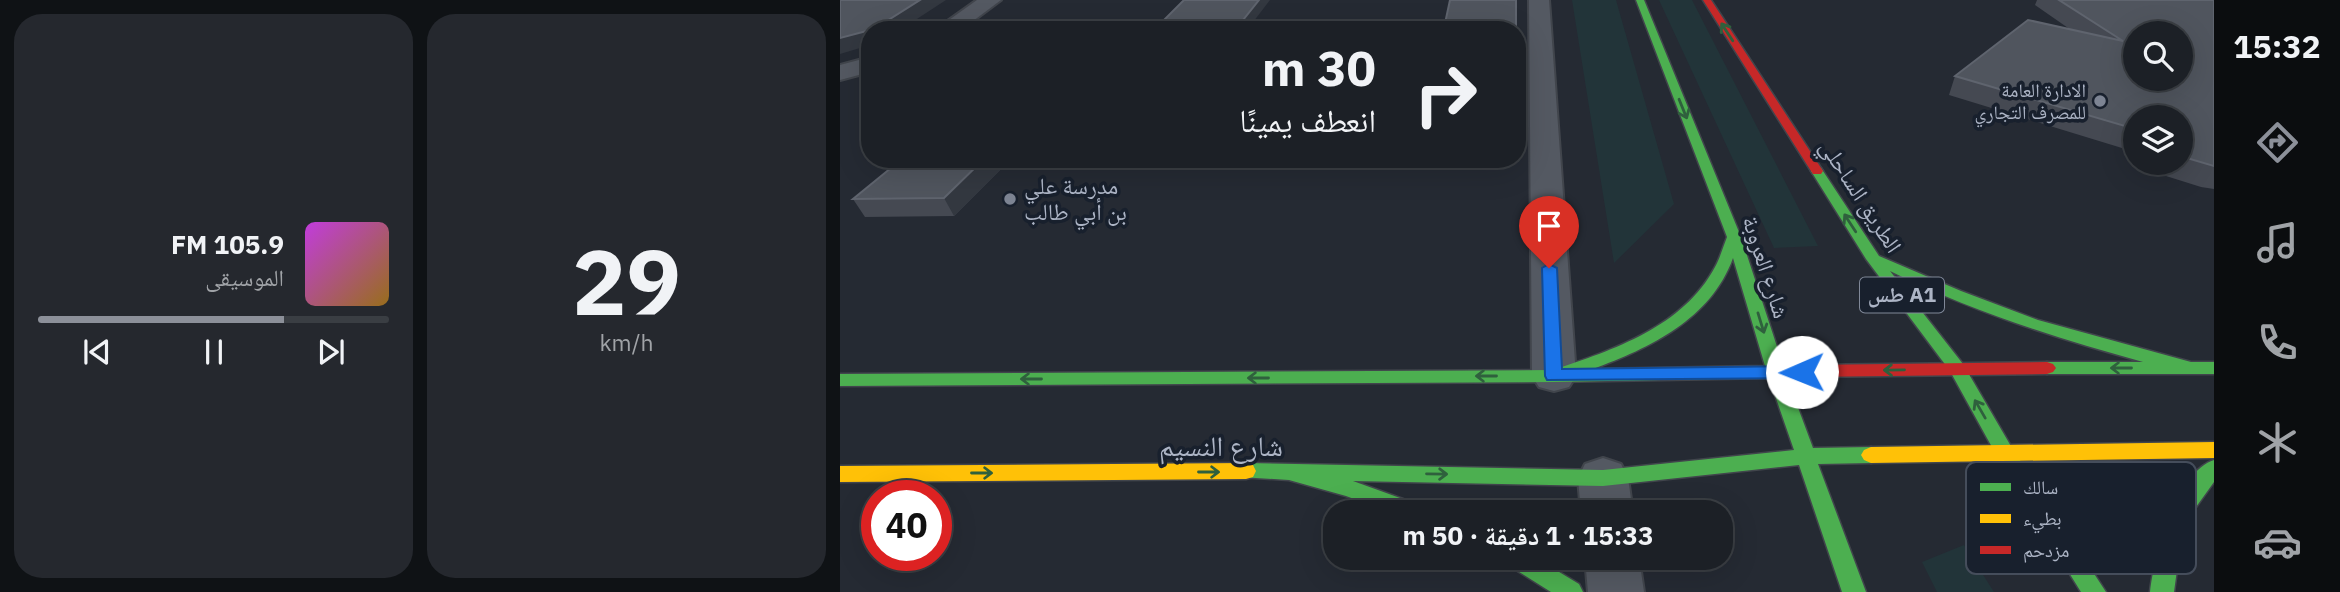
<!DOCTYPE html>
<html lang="ar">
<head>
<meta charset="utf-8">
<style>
  body { margin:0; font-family:"IBM Plex Sans","Noto Naskh Arabic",sans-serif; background:#25282e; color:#f1f3f6; direction:rtl; height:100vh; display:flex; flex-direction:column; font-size:26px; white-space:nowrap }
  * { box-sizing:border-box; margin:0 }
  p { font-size:23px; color:#a0a3a7 }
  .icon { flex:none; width:38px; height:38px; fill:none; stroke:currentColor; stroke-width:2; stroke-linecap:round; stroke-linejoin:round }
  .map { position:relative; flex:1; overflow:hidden; direction:ltr }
  .side { display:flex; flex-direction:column; gap:14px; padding:14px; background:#0f1215; width:840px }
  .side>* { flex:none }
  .top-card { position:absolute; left:21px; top:21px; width:665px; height:147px; border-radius:28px; box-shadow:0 7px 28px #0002,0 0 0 2px #3a3e43; direction:rtl; background:#1c2026; color:#f1f3f6; overflow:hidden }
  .fabs { position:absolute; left:1283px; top:21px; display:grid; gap:14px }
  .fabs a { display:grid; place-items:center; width:70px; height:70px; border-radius:50%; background:#1c2026; box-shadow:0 7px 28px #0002,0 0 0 2px #3a3e43; font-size:35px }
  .speed { position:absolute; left:21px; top:480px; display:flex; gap:14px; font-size:35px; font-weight:700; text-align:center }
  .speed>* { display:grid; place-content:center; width:91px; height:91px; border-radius:50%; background:#1c2026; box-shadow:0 7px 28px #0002,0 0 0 2px #3a3e43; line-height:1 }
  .speed .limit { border:10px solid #d22; background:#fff; color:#111 }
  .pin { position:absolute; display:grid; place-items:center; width:60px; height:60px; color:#fff; margin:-72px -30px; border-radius:50% 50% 50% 0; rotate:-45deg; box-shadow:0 0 7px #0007 }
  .pin .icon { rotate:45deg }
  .me { position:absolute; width:77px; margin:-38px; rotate:269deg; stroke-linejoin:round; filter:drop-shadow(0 0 5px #0008) }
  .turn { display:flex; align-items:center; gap:24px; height:147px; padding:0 35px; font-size:32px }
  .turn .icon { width:91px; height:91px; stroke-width:2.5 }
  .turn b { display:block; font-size:49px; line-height:60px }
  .side .tile { flex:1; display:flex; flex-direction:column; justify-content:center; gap:10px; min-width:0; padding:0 24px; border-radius:28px; background:#25282e }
  .side .dial { align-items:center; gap:0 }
  .dial b { font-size:91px; line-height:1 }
  .song { display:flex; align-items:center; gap:21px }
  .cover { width:84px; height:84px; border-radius:10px; background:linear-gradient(135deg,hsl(290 70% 55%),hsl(40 70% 35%)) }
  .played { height:7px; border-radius:4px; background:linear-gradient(90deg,#8c9099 70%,#3a3e43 70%) }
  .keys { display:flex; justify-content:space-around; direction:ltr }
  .side .tiles { flex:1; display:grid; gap:14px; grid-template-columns:repeat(2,1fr) }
  .trip { position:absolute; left:483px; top:500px; width:410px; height:70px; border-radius:28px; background:#1c2026; box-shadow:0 7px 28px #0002,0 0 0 2px #3a3e43; font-weight:800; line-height:70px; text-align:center; direction:rtl }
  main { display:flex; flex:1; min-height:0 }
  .tab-bar { display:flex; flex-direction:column; width:126px; justify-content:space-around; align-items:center; background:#0b0d0f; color:#a0a3a7 }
  .tab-bar .icon { width:49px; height:49px }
  .tab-bar .selected { color:#8c9099 }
  .tab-bar b { font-size:32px; color:#f1f3f6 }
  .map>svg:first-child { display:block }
</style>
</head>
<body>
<main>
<nav class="tab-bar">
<b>15:32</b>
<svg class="icon selected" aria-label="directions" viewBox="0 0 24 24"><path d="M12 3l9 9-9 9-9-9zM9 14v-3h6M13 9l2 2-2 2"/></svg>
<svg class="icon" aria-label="music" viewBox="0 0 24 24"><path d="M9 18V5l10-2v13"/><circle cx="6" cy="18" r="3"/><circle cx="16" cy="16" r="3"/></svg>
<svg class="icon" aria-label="phone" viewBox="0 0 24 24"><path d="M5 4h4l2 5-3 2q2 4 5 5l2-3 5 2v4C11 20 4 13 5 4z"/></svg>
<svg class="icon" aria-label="climate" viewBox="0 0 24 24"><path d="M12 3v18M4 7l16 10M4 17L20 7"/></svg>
<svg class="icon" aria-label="car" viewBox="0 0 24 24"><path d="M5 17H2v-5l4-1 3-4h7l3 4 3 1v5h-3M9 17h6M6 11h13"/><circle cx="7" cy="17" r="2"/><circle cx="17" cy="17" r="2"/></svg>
</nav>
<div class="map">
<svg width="1374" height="592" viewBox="0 0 1374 592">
  <rect width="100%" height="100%" fill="#252a33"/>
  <path fill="#223439" d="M732,0H776L834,204L774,263Z
    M819,0H852L978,246L934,248Z
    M1124,545L1154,592H1097L1082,562Z"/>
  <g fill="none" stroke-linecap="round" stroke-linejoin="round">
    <g stroke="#41454c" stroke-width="4">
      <path id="street" d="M137,0H161L121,30H95Z
        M689,0H709L736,376L729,387L714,391L699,387L692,376Z
        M30,57V72L0,80V65Z
        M763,458L781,464L788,478L793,513H741L738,478L745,464Z
        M745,558H799L804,592H748Z"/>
    </g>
    <g stroke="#41454c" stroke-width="3">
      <path id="fast" d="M796,0H804L901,237L943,365L972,367L975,371L972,375L947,378L973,448L1031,447L1038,450L1041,455L1038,460L1031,463L978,464L1026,592H1002L959,465L763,486L513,481L585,507L588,513H552L506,496L449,480L399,477L396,471L399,465L406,463L763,470L954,450L929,378L714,382L0,386V374L713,370C773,350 843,327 875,267C880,258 883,247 887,237ZM893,258L925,366L753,369C810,348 871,319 893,258Z
        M977,167L981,168L1039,256L1121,291L1198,320L1351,362H1374V374H1207L1201,372L1198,368L1201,364L1207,362H1303C1216,338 1131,311 1050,271L1123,364L1172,448L1266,592H1241L1158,458L1110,371L1026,259L971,171Z
        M1374,460V482L1351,514L1341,540L1334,592H1310C1314,556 1335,473 1374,460Z
        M665,558H696L739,584L743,592H711L668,565Z"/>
    </g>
    <g stroke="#41454c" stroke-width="3">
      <path id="slow" d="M1374,442V458L1031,463L1024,460L1021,455L1024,450L1031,447Z
        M406,463L413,465L416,471L413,477L406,479L0,482V466Z"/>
    </g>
    <g stroke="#41454c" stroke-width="3">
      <path id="jam" d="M863,0H871L983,171L981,174H973L971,171Z
        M1207,362L1213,364L1216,368L1213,372L1207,374L966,377L960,375L957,371L960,367L966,365Z"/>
    </g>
    <use href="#street" fill="#545962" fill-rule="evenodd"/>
    <use href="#fast" fill="#4caf50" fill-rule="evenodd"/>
    <use href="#slow" fill="#ffc107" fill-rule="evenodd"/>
    <use href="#jam" fill="#c62828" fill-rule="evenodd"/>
  </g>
  <path fill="#454952" d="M676,0V30H604V28Z
    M1197,0H1374V189L1361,187L1326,176L1332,163H1330H1340V117H1295V152L1109,95L1115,76L1231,30L1195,5Z
    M171,159L114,216L25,217L13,199Z"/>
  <path fill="#333840" d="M80,0H106L60,30H30V45L0,54V38Z
    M419,0H430L407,30H395Z
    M144,159H171L114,216L104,198Z"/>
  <path fill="#50555e" stroke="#5f646e" stroke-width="2" fill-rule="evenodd" d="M0,0H80L34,29L0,38Z
    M344,0H419L395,30H314Z
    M610,0H676V28H604Z
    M1219,0H1374V166L1340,156V150L1344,143L1340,142V117H1295V129L1115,76L1188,20L1283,41ZM1295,33H1340V79H1295Z
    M62,159H144L104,198L13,199Z"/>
  <defs><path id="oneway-shaft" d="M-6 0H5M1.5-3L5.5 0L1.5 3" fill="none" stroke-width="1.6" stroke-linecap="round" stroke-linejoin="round" transform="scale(1.75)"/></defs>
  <g stroke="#2f603d">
    <use href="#oneway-shaft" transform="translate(887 32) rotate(-123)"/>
    <use href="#oneway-shaft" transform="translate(843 109) rotate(68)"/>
    <use href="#oneway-shaft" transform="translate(1010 223) rotate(-123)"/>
    <use href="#oneway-shaft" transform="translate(921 323) rotate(73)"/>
    <use href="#oneway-shaft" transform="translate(1281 368) rotate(180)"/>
    <use href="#oneway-shaft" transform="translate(1054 370) rotate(179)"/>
    <use href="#oneway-shaft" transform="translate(646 376) rotate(180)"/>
    <use href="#oneway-shaft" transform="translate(418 378) rotate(180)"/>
    <use href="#oneway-shaft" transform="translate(191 379) rotate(180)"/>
    <use href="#oneway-shaft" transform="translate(1140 409) rotate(-120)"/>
    <use href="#oneway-shaft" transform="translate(369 472)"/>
    <use href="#oneway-shaft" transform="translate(142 473)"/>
    <use href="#oneway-shaft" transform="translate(597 474) rotate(1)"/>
  </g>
  <path fill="#1a73e8" stroke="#114b97" stroke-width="2" d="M709,264L717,268L722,369L962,366L968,367L971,372L968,376L962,378L707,380L705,376L702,268Z"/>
  <g fill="#7d8493" stroke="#18202d" stroke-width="2.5">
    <circle cx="1260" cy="101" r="7"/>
    <circle cx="170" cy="199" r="7"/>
  </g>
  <g text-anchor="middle" stroke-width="7" stroke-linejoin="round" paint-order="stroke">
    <g font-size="19" fill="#adb5c6" stroke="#18202d" text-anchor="end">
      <text x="1246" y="97">الادارة العامة<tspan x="1246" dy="22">للمصرف التجاري</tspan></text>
    </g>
    <rect fill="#18202d" stroke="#808898" stroke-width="2" x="1020" y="277.5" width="84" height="35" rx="5"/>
    <g font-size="21" font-weight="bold" fill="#adb5c6">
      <text x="1062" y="302">طس A1</text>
    </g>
    <g font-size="23" fill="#adb5c6" stroke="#18202d" text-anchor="start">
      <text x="184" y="194">مدرسة علي<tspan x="184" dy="26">بن أبي طالب</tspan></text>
    </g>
    <g font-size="23" fill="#adb5c6" stroke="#18202d">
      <text transform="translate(1021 196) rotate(57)" y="8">الطريق الساحلي</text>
      <text transform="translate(926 267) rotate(72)" y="8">شارع العروبة</text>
    </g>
    <g font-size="28" fill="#adb5c6" stroke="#18202d">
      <text x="381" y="456">شارع النسيم</text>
    </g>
  </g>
  <rect x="1126" y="462" width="230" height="112" rx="10" fill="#18202d" stroke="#454d5b" stroke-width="2"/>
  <rect x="1140" y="483" width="31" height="8" fill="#4caf50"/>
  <rect x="1140" y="514" width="31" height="9" fill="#ffc107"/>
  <rect x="1140" y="546" width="31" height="8" fill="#c62828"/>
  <g font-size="19" fill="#adb5c6">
    <text x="1183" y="494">سالك</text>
    <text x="1183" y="525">بطيء</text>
    <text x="1183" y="557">مزدحم</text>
  </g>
</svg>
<div class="fabs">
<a><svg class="icon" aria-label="search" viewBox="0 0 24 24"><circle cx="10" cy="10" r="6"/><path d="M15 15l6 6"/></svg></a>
<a><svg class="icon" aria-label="layers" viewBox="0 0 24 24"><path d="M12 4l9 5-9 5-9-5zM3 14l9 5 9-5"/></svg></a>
</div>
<div class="speed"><div class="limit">40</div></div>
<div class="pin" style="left:709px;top:268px;background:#d93025"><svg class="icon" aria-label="arrive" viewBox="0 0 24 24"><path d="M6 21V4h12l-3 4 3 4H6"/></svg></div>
<svg class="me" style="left:962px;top:372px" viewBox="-20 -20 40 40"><circle r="19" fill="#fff"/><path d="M0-13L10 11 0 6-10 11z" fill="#1a73e8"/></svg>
<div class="trip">15:33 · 1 دقيقة · 50 m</div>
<div class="top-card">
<div class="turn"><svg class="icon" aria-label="right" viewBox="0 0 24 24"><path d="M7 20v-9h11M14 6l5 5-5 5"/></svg><div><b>30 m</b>انعطف يمينًا</div></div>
</div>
</div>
<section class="side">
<div class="tiles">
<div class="tile dial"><b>29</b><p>km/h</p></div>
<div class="tile">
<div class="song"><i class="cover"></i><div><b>105.9 FM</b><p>الموسيقى</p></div></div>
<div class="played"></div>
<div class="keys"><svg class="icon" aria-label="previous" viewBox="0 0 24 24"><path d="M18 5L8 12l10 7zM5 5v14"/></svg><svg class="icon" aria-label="pause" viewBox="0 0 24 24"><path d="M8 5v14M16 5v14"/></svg><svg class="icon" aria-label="next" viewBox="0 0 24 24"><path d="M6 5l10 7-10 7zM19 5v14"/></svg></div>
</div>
</div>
</section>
</main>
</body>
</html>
